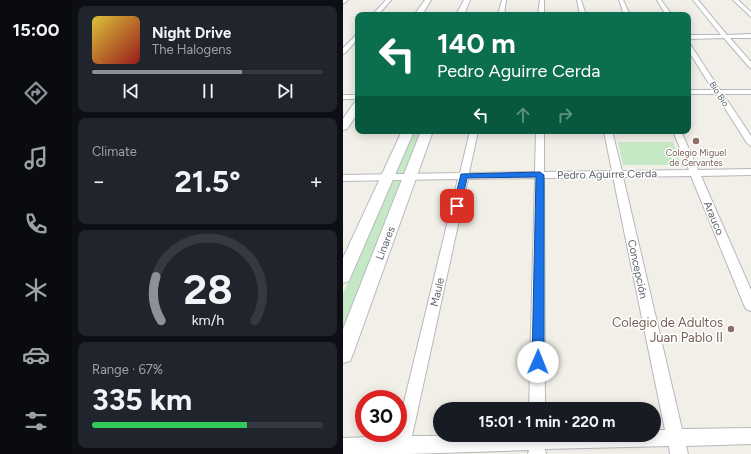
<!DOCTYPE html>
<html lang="en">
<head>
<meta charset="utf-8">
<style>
  body { margin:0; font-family:Figtree,sans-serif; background:#20242c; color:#f1f3f6; height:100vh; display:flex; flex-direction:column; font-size:15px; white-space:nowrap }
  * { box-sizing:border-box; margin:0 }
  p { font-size:13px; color:#9ea1a6 }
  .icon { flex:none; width:22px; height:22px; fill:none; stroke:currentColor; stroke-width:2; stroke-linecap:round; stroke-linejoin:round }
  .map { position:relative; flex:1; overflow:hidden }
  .side { display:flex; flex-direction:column; gap:6px; padding:6px; background:#0d0f14; width:271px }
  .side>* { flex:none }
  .guide { position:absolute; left:12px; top:12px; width:336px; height:122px; border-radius:8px; box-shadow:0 2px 10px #0003; background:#0b6e4f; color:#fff; overflow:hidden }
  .speed { position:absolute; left:12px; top:390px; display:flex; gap:8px; font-size:20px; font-weight:700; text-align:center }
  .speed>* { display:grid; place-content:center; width:52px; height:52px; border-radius:50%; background:#171b24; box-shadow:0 2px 10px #0003; line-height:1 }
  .speed .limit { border:6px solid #d22; background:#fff; color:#111 }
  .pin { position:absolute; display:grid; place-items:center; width:34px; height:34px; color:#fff; margin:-17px; border-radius:8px; box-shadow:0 2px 6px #0006 }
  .me { position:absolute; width:44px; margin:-22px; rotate:1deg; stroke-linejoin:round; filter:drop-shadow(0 0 3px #0008) }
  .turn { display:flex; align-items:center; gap:14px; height:84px; padding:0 16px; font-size:18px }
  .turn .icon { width:52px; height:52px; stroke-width:2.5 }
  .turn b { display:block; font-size:28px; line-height:34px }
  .lanes { display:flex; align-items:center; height:38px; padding:0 16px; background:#0003; justify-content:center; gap:20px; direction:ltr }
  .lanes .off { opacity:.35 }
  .big { font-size:30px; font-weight:700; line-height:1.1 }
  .side .tile { flex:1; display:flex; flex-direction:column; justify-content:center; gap:6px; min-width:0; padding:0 14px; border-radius:8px; background:#20242c }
  .side .dial { align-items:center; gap:0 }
  .dial svg { height:104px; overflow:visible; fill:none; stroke:#363941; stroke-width:7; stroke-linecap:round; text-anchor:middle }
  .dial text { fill:#f1f3f6; stroke:none }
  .song { display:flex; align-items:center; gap:12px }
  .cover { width:48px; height:48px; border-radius:6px; background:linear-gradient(135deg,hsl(50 70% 55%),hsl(0 70% 35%)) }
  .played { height:4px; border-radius:2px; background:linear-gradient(90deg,#8c9099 65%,#363941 65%) }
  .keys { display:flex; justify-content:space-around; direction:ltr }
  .heat { display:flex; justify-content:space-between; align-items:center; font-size:22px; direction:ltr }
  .charge { height:6px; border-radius:3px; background:linear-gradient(90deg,#34c759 67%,#363941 0) }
  .trip { position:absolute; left:90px; top:402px; width:228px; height:40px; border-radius:20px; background:#171b24; box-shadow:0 2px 10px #0003; font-weight:700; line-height:40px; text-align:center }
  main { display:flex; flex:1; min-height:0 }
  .tabs { display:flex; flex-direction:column; width:72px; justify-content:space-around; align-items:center; background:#090b0e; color:#9ea1a6 }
  .tabs .icon { width:28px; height:28px }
  .tabs .current { color:#8c9099 }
  .tabs b { font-size:18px; color:#f1f3f6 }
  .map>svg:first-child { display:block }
</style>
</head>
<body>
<main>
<nav class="tabs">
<b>15:00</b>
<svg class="icon current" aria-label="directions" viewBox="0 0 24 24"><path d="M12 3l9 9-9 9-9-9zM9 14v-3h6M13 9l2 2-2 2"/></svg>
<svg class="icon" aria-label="music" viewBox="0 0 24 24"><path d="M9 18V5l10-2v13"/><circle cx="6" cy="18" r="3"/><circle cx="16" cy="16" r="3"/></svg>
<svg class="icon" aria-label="phone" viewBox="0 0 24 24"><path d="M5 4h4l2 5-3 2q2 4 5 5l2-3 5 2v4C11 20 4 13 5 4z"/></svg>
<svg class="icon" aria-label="climate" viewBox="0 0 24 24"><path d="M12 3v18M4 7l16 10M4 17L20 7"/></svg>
<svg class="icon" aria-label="car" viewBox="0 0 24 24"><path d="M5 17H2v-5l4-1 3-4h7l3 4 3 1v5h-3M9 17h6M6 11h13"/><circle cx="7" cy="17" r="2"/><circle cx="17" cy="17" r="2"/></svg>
<svg class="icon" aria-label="filters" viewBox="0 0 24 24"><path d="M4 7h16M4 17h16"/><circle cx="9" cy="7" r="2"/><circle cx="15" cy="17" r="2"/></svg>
</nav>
<section class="side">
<div class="tile">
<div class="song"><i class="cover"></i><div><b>Night Drive</b><p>The Halogens</p></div></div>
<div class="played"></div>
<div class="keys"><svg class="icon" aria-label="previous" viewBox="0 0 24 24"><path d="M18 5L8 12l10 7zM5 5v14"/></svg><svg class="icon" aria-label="pause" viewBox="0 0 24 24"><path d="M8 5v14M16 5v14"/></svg><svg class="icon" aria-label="next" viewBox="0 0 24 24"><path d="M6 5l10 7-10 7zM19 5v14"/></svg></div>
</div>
<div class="tile"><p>Climate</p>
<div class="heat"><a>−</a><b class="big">21.5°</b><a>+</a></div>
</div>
<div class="tile dial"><svg viewBox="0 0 100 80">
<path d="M14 69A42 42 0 1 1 86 69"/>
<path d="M14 69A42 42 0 0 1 10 35" stroke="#8c9099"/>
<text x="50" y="56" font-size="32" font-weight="700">28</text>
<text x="50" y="72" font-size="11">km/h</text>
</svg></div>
<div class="tile"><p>Range · 67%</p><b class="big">335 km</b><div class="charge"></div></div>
</section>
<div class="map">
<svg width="408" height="454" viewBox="0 0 408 454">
  <rect width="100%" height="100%" fill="#f1efe8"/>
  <path fill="#c5e8c5" d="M69,131H80L0,337V294Z
    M275,142H330L339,165H280Z"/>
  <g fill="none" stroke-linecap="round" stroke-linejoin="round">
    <g stroke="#b5b8bc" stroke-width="2">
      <path id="minor" d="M0,0H5L0,4Z
        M43,0H48L35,15H29Z
        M159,0H163L161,15H155Z
        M197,0H201V15H195Z
        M234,0H238L243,15H237Z
        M276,0H280L287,15H281Z
        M314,0H318L329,15H323Z
        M350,0H355L384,35L408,34V38H387L408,62V68L406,67L381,38L345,39V35H378Z
        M390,0H395L408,12V17Z
        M15,33V39L2,53L0,54V48Z
        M345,43L347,44L377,90H408V94H380L408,136V146L404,143L373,94H345V90H370L345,50Z
        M0,95H15V99H0Z
        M127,131H135L126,173L192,172L193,131H201V172L269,171L261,131H269L279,171L346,170L330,131H338L355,170L408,169V175L358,176L408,290V311L403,309L401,305L348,176L280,177L339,429L408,428V444L343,446L345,454H327L326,446L202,449L203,454H185L186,450L66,454H0V438L53,436L54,433H55V427L115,179L0,181V175L117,173ZM270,177L322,430H311V435L69,436L125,179L192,178L186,409H202L201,178Z"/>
    </g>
    <g stroke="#b6babf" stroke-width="2">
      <path id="secondary" d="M82,0H88L79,15H71Z
        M121,0H127L121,15H113Z
        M15,102V113L4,129L0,130V119L11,103Z
        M59,131H71L8,276L6,281L0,283V258Z
        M78,131H90L10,354L7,361L0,363V329Z"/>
    </g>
    <use href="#minor" fill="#fff" fill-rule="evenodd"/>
    <use href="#secondary" fill="#fff" fill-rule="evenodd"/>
  </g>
  <path fill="#1a73e8" stroke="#114b97" d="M197,172L201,175V362L199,366L195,368L190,366L189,362L193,177L124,178L118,206L114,209L110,206L118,174Z"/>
  <g fill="#8d6e63" stroke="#fff" stroke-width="1.5">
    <circle cx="353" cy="141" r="4"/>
    <circle cx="388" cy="329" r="4"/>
  </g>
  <g text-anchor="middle" stroke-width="3" stroke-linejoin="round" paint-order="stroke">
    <g font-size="9" fill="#5f6368" stroke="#fff">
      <text transform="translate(376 94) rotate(57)" y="3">Bio Bio</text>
    </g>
    <g font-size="9" fill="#785e54" stroke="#fff">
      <text x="353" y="156">Colegio Miguel<tspan x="353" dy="10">de Cervantes</tspan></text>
    </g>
    <g font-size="11" fill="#5f6368" stroke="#fff">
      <text transform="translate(264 174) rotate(-1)" y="4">Pedro Aguirre Cerda</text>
      <text transform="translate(371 218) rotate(67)" y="4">Arauco</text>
      <text transform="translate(42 243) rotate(-69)" y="4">Linares</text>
      <text transform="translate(295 269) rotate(78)" y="4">Concepción</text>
      <text transform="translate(94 292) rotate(-77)" y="4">Maule</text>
    </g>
    <g font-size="13" fill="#785e54" stroke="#fff" text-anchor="end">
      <text x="380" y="327">Colegio de Adultos<tspan x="380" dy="15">Juan Pablo II</tspan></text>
    </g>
  </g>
</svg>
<div class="speed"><div class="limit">30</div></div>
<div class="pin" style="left:114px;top:206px;background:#d93025"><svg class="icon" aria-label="arrive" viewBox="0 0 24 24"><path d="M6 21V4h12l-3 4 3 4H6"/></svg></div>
<svg class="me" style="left:195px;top:362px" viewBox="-20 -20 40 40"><circle r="19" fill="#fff"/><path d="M0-13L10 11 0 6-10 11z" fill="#1a73e8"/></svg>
<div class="trip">15:01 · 1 min · 220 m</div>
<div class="guide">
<div class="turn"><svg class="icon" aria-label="left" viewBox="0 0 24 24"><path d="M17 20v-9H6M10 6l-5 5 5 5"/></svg><div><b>140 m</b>Pedro Aguirre Cerda</div></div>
<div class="lanes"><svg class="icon" aria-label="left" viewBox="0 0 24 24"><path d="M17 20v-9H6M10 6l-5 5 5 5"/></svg><svg class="icon off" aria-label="ahead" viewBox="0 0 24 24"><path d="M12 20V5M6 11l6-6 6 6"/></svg><svg class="icon off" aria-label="right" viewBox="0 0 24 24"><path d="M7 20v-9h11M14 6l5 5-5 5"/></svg></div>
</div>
</div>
</main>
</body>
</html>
